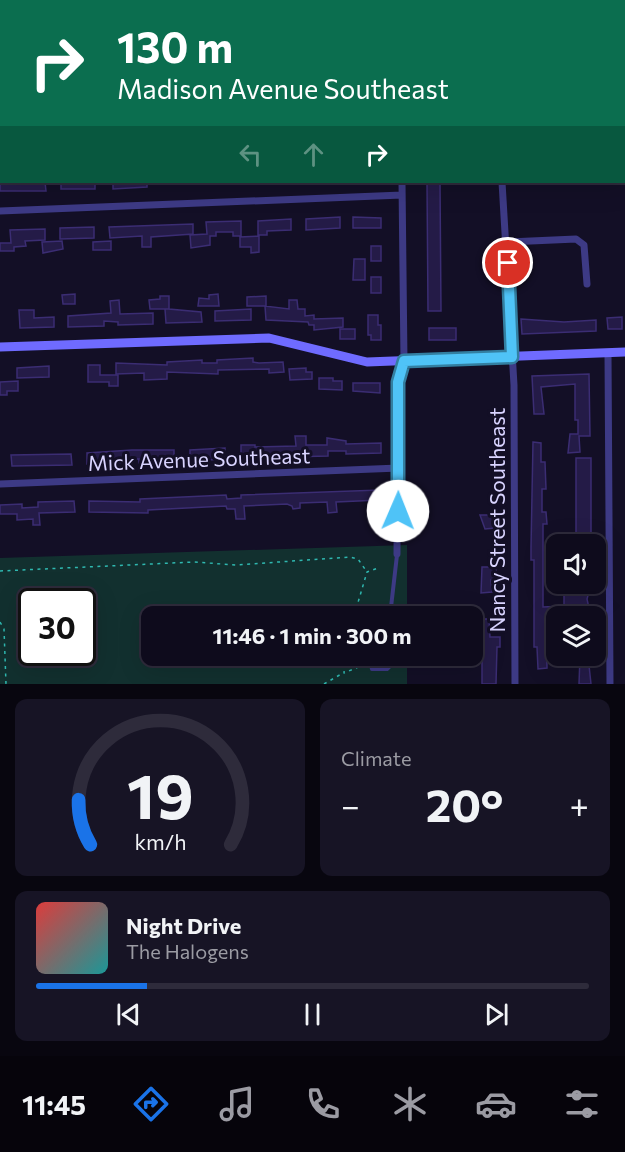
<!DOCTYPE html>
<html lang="en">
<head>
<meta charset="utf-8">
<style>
  body { margin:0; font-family:Commissioner,sans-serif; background:#171425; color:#f1f3f6; height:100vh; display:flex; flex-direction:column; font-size:22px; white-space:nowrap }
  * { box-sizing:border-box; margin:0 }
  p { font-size:20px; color:#9b9ba3 }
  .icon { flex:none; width:33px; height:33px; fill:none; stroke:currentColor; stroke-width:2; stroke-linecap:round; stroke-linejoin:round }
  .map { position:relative; height:684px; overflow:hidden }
  .panel { display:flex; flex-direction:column; gap:15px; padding:15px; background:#08060f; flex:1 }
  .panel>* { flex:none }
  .guide { position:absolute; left:0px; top:0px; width:626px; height:183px; box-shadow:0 6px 24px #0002,0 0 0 2px #2e2b3b; background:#0b6e4f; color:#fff; overflow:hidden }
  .fabs { position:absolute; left:546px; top:534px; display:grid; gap:12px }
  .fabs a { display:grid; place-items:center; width:60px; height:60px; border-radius:12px; background:#0e0b1c; box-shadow:0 6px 24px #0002,0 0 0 2px #2e2b3b; font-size:30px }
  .speed { position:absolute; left:18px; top:588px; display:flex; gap:12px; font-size:30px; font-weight:700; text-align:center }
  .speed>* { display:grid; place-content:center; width:78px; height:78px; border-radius:50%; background:#0e0b1c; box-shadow:0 6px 24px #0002,0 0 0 2px #2e2b3b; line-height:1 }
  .speed .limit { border:3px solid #111; border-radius:9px; background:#fff; color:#111 }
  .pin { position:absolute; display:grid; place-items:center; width:51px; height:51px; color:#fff; margin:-26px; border:3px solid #fff; border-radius:50%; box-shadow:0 2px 6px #0007 }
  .me { position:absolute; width:66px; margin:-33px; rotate:1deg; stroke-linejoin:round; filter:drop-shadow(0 0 4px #0008) }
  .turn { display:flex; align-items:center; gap:21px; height:126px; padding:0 18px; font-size:27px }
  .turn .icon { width:78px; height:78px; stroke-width:2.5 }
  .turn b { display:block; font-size:42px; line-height:51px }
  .lanes { display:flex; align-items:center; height:57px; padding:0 18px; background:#0003; justify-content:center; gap:30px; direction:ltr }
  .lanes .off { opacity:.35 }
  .big { font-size:45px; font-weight:700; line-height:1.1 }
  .panel .widget { flex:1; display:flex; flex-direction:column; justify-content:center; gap:9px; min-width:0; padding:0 21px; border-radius:12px; background:#171425 }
  .panel .dial { align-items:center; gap:0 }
  .dial svg { height:156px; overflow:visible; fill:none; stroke:#2e2b3b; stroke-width:7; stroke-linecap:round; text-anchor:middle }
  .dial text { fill:#f1f3f6; stroke:none }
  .song { display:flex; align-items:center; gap:18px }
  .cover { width:72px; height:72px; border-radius:9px; background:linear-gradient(135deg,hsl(0 70% 55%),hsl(180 70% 35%)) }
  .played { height:6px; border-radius:3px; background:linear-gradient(90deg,#1a73e8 20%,#2e2b3b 20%) }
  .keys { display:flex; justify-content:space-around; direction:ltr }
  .heat { display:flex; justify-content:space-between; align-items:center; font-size:33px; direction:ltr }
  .panel .tiles { flex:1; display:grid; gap:15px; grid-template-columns:1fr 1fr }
  .widget:last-child { grid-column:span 2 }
  .trip { position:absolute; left:141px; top:606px; width:342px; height:60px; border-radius:12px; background:#0e0b1c; box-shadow:0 6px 24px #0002,0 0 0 2px #2e2b3b; font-weight:700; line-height:60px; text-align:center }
  .tab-bar { display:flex; height:96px; justify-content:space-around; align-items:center; background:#06040b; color:#9b9ba3 }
  .tab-bar .icon { width:42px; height:42px }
  .tab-bar .current { color:#1a73e8 }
  .tab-bar b { font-size:27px; color:#f1f3f6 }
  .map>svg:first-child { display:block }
</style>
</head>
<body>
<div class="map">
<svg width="625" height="684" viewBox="0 0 625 684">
  <rect width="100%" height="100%" fill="#130f26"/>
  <path fill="#12302f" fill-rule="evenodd" d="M407,545V616H152V656H407V684H0V558ZM32,602H82V652H32Z"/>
  <path fill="#241b47" stroke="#3b2d73" stroke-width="1.5" d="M0,182H45L46,191H0Z
    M61,182H95V189H61Z
    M113,182H147V187L113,189Z
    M427,182H440L441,311H428Z
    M340,217V228L306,230V219Z
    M353,217L381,218V228H353Z
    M291,219V230L267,231V235H258V221Z
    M241,221V236H233V232H216V236H210V245L191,248L190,235L207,234L206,222Z
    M193,224V234L151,237V247H142V236L110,238L109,227Z
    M94,227V238L60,239V228Z
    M45,229V240L25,241L26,246L14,247V251H0V243H11L10,230Z
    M259,236V252L251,253V247H240V237Z
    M62,241L63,249L43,253L42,242Z
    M111,241V250H93V242Z
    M371,246H381V261H371Z
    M354,259H365V280H353Z
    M371,277H381V293H371Z
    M75,294V304H63L62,295Z
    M218,294L219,306H198L199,298L209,299V295Z
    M160,296H169V309L201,312L202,322L166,323L165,309H169H150L149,300L160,299Z
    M266,296V306H247V297Z
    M119,300L120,314L153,313V324L118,325V322L104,321V326L68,327V316L111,313L110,301Z
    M289,300H297L298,309H305V316L314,315V319L343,318V327L314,330V325H309L308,322L266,320L265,306L289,309Z
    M251,309V320L215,321V311Z
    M19,310H34V318L54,317V327L20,328Z
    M368,315H378V325H381V340H371V335H368Z
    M622,317V329H608L607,318Z
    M521,319L564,322L596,320V331L522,334Z
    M429,328H456V340H429Z
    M340,329H355V339H340Z
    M253,358V362L259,363L283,362L284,372L269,373V369L218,370V374L167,372V379L144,380V373L116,374V363L167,365V362L202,360V363H217V360Z
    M88,365H100V375H118V386H109V382H88Z
    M49,366V377L17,378V368Z
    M306,368V372H312V379L290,380L289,369Z
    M589,374L590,436H579L580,452L568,453L570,434H578V420H575V384L541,387L544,414H534L532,376Z
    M319,378H333V381H342V390L319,389Z
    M18,381V391H7V395H0V382Z
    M353,383H380V393L353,391Z
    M295,436H306V445H327V438L346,441V444L381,443V453L346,454V451H328V456L241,458V445H255V447L296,446Z
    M533,442L541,443V462H545L546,489H542V512H546L547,524H543V607L564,606V589L581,590V586L590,588L587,599L590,613L546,615L547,668L538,669L537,647H534V560H531V548Z
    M225,448V459L190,461V450Z
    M132,450H174V461L139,463V459H123V463L87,464V453Z
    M71,454L72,465L12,466L11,455Z
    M576,458H591V542L576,541Z
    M380,490V500L336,502L337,512L328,513L327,502L300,503V508L293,509L292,506L287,504L244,506L245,519H236L235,509H227L226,506L148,510V513L89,512V501L140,502V499L226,495L227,499L241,498V495Z
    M74,501L75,512L39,513L40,525H33V519L17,520V514H0V505L22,504V508L38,507V502Z
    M480,515H494L495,528L485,529Z
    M482,567H496V580H491L492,592L481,593Z
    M472,619H489L490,637H500V647H497L496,684H482V648H478V630H472Z
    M580,656H588L591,684H579Z"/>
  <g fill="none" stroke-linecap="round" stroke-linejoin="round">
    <path stroke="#2fb8b0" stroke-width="1.5" stroke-dasharray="3 4.5" stroke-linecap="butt" d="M0,571L194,562L236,565L350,557L358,559L367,572
      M354,616L367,572L378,568
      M0,622L4,629L6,684
      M345,656L344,673L361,666
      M324,684L343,673"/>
    <path stroke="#3d3a85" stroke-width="4" d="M369,616L372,609H390
      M390,616L397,555
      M369,656L372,669H387L390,666V656"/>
    <path stroke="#3d3a85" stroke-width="7" d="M402,0V2
      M559,0L561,2
      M501,1L525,0
      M0,87H2
      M624,174H625
      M502,182L514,385L515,684
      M0,211L402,195
      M508,242L576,239L584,245L587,284
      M608,353L610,684
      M0,484L399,468
      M397,554L398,382L404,361L402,182"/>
    <path stroke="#6f6bff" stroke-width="9" d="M0,347L269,338L367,362L625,352"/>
  </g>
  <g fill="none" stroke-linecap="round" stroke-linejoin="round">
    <g stroke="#337fa1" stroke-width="15">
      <path id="route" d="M398,511V382L404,361L512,357L508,263"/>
    </g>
    <use href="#route" stroke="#4fc3f7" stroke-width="10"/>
  </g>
  <g text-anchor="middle" stroke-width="6" stroke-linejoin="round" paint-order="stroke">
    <g font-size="21" fill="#d9d4ff" stroke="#130f26">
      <text transform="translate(199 460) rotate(-2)" y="7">Mick Avenue Southeast</text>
      <text transform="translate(498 520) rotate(-90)" y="7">Nancy Street Southeast</text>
    </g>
  </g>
</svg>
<div class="fabs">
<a><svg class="icon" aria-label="sound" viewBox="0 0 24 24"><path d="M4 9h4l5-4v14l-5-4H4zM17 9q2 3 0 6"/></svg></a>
<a><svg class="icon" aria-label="layers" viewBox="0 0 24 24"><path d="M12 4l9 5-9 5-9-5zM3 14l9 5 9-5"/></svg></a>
</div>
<div class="speed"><div class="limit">30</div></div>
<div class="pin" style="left:508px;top:263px;background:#d93025"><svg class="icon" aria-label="arrive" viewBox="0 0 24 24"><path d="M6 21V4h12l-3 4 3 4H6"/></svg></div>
<svg class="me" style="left:398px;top:511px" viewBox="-20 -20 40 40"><circle r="19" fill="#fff"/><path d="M0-13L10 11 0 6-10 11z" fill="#4fc3f7"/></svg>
<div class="trip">11:46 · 1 min · 300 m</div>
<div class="guide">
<div class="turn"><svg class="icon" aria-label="right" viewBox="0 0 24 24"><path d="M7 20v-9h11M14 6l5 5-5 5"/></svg><div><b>130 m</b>Madison Avenue Southeast</div></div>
<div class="lanes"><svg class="icon off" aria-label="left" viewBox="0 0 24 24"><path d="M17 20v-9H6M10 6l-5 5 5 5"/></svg><svg class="icon off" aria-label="ahead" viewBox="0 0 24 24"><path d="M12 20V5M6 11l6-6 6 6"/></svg><svg class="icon" aria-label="right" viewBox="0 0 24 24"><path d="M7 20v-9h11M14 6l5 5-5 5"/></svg></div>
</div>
</div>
<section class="panel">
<div class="tiles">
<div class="widget dial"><svg viewBox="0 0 100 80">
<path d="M14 69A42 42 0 1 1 86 69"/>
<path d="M14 69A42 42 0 0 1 8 46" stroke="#1a73e8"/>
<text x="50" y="56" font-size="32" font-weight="700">19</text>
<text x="50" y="72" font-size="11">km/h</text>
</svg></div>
<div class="widget"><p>Climate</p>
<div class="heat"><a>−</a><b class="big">20°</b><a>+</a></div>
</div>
<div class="widget">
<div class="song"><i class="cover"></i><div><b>Night Drive</b><p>The Halogens</p></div></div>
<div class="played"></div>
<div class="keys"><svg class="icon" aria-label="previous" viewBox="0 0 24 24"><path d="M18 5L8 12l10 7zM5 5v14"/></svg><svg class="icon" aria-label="pause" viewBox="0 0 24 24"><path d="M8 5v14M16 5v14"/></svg><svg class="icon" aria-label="next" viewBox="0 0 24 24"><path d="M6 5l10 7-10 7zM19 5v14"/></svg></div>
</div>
</div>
</section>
<nav class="tab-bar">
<b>11:45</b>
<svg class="icon current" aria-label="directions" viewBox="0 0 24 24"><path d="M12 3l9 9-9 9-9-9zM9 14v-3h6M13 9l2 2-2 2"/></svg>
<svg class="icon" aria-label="music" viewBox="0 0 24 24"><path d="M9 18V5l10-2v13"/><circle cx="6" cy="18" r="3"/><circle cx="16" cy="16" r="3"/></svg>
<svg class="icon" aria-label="phone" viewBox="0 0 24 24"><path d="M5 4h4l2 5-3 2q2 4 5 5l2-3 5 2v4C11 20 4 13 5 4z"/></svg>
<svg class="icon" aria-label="climate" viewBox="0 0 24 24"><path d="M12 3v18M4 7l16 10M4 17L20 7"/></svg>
<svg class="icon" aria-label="car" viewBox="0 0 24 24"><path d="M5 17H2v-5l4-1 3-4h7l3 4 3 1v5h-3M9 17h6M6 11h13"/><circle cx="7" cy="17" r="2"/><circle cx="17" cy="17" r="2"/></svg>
<svg class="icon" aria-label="filters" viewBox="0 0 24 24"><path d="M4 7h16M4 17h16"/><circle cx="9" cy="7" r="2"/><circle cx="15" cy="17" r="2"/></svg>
</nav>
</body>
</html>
